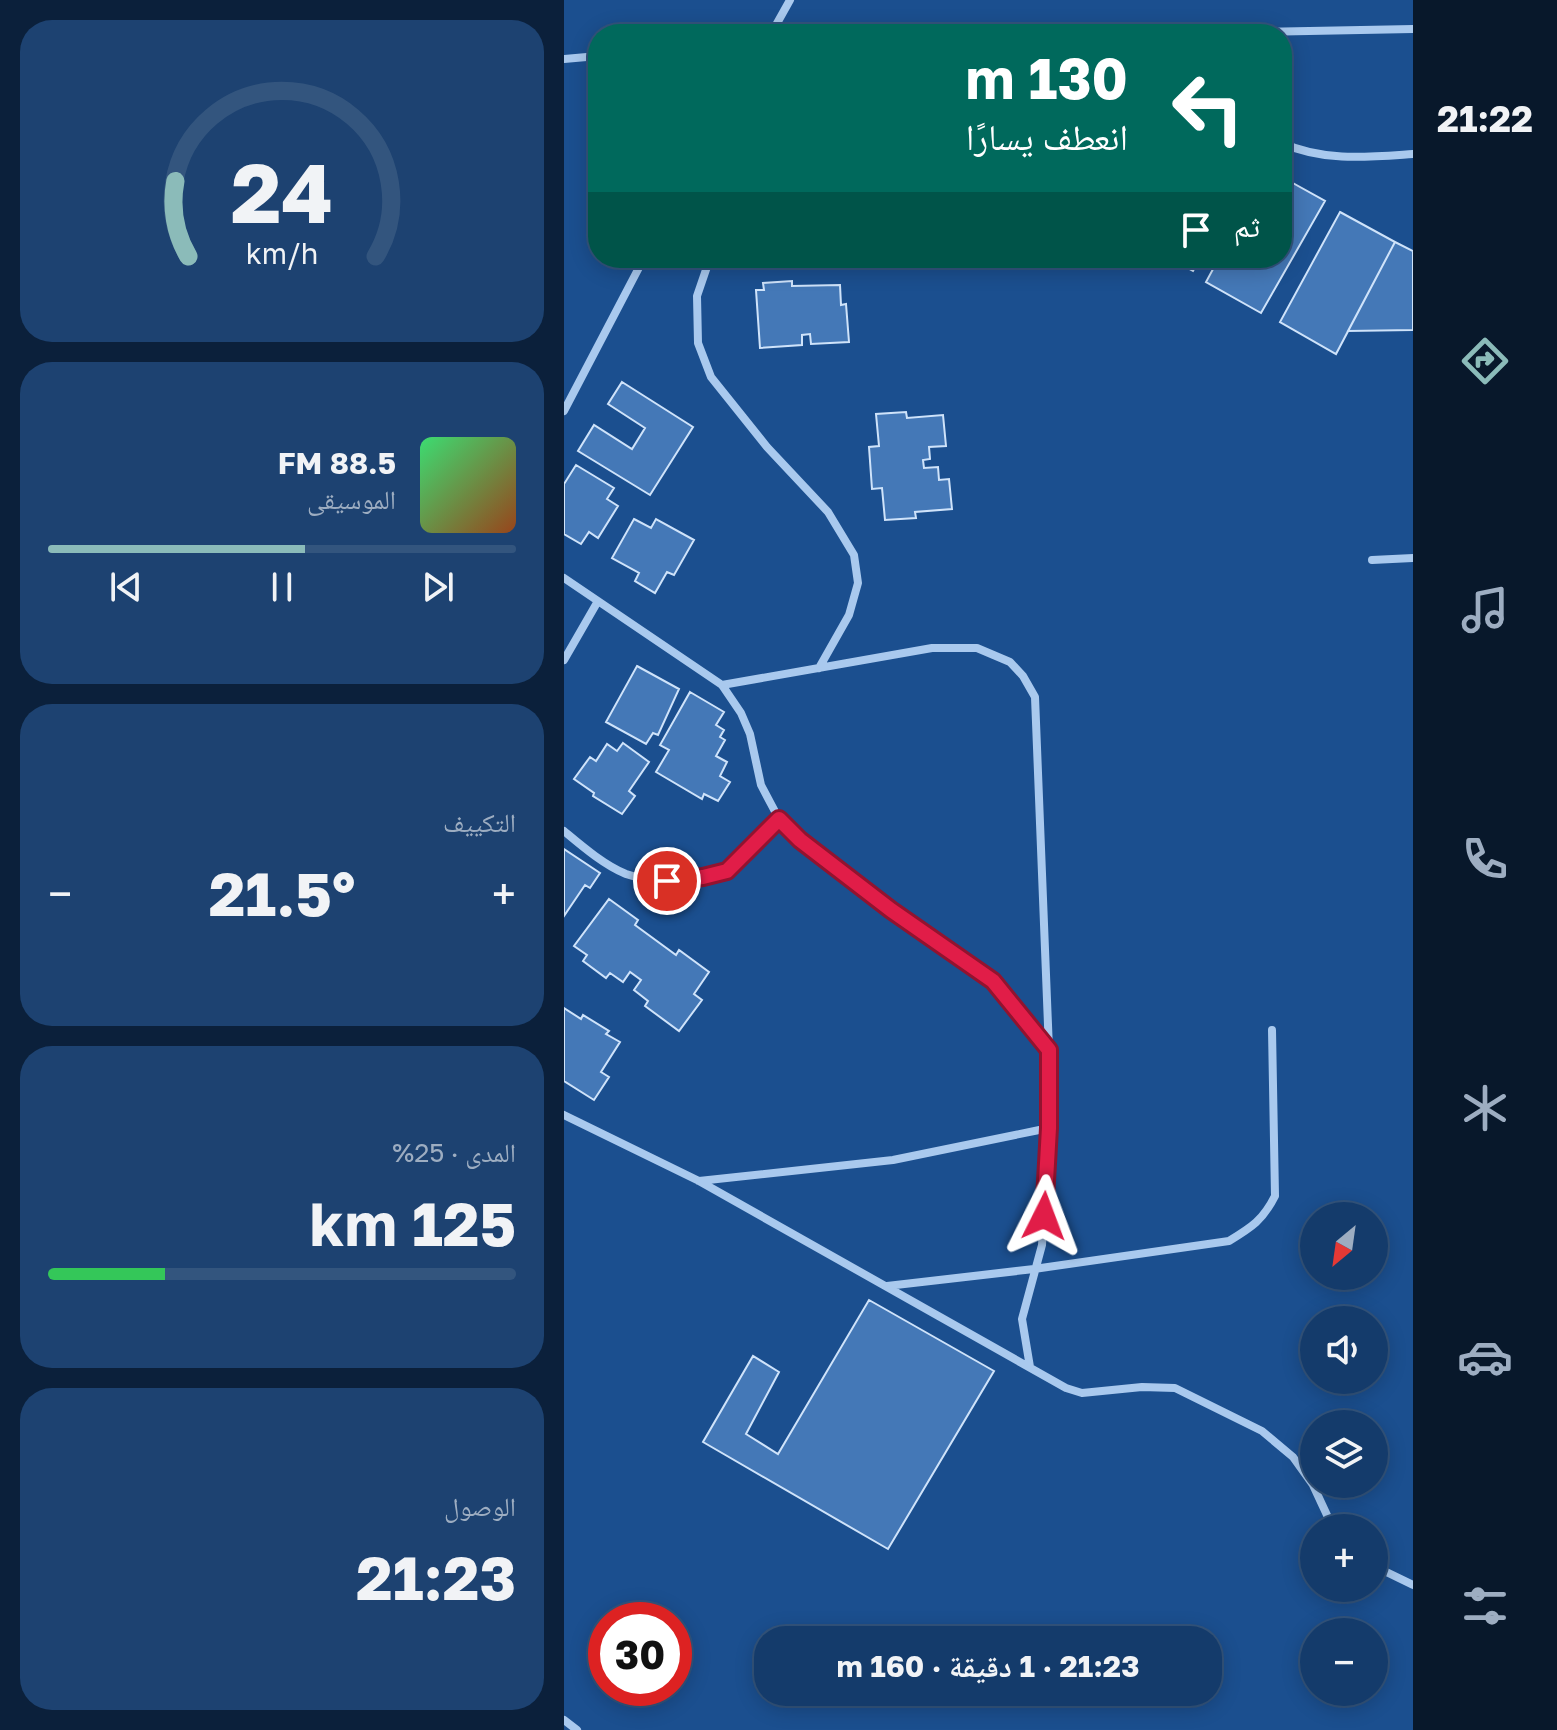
<!DOCTYPE html>
<html lang="ar">
<head>
<meta charset="utf-8">
<style>
  body { margin:0; font-family:"Golos Text","Noto Naskh Arabic",sans-serif; background:#1d4271; color:#f1f3f6; direction:rtl; height:100vh; display:flex; flex-direction:column; font-size:30px; white-space:nowrap }
  * { box-sizing:border-box; margin:0 }
  p { font-size:26px; color:#9dadc1 }
  .icon { flex:none; width:44px; height:44px; fill:none; stroke:currentColor; stroke-width:2; stroke-linecap:round; stroke-linejoin:round }
  .map { position:relative; flex:1; overflow:hidden; direction:ltr }
  .drawer { display:flex; flex-direction:column; gap:20px; padding:20px; background:#0b203b; width:564px }
  .drawer>* { flex:none }
  .hud { position:absolute; left:24px; top:24px; width:704px; height:244px; border-radius:32px; box-shadow:0 4px 20px #0003,0 0 0 2px #33557e; direction:rtl; background:#00695c; color:#fff; overflow:hidden }
  .needle { width:52px; rotate:209deg }
  .fabs { position:absolute; left:736px; top:1202px; display:grid; gap:16px }
  .fabs a { display:grid; place-items:center; width:88px; height:88px; border-radius:50%; background:#143b6b; box-shadow:0 4px 20px #0003,0 0 0 2px #33557e; font-size:40px }
  .speed { position:absolute; left:24px; top:1602px; display:flex; gap:16px; font-size:40px; font-weight:700; text-align:center }
  .speed>* { display:grid; place-content:center; width:104px; height:104px; border-radius:50%; background:#143b6b; box-shadow:0 4px 20px #0003,0 0 0 2px #33557e; line-height:1 }
  .speed .limit { border:12px solid #d22; background:#fff; color:#111 }
  .pin { position:absolute; display:grid; place-items:center; width:68px; height:68px; color:#fff; margin:-34px; border:4px solid #fff; border-radius:50%; box-shadow:0 2px 8px #0007 }
  .me { position:absolute; width:88px; margin:-44px; rotate:3deg; stroke-linejoin:round; filter:drop-shadow(0 0 6px #0008) }
  .turn { display:flex; align-items:center; gap:28px; height:168px; padding:0 32px; font-size:36px }
  .turn .icon { width:104px; height:104px; stroke-width:2.5 }
  .turn b { display:block; font-size:56px; line-height:68px }
  .then { display:flex; align-items:center; height:76px; padding:0 32px; background:#0003; gap:16px; font-size:30px }
  .big { font-size:60px; font-weight:700; line-height:1.1 }
  .drawer .widget { flex:1; display:flex; flex-direction:column; justify-content:center; gap:12px; min-width:0; padding:0 28px; border-radius:32px; background:#1d4271 }
  .drawer .dial { align-items:center; gap:0 }
  .dial svg { height:208px; overflow:visible; fill:none; stroke:#33557e; stroke-width:7; stroke-linecap:round; text-anchor:middle }
  .dial text { fill:#f1f3f6; stroke:none }
  .song { display:flex; align-items:center; gap:24px }
  .cover { width:96px; height:96px; border-radius:12px; background:linear-gradient(135deg,hsl(140 70% 55%),hsl(20 70% 35%)) }
  .played { height:8px; border-radius:4px; background:linear-gradient(90deg,#8bbbb9 55%,#33557e 55%) }
  .keys { display:flex; justify-content:space-around; direction:ltr }
  .heat { display:flex; justify-content:space-between; align-items:center; font-size:44px; direction:ltr }
  .charge { height:12px; border-radius:6px; background:linear-gradient(90deg,#34c759 25%,#33557e 0) }
  .trip { position:absolute; left:190px; top:1626px; width:468px; height:80px; border-radius:32px; background:#143b6b; box-shadow:0 4px 20px #0003,0 0 0 2px #33557e; font-weight:700; line-height:80px; text-align:center; direction:rtl }
  main { display:flex; flex:1; min-height:0 }
  .tab-bar { display:flex; flex-direction:column; width:144px; justify-content:space-around; align-items:center; background:#08182b; color:#9dadc1 }
  .tab-bar .icon { width:56px; height:56px }
  .tab-bar .selected { color:#8bbbb9 }
  .tab-bar b { font-size:36px; color:#f1f3f6 }
  .map>svg:first-child { display:block }
</style>
</head>
<body>
<main>
<nav class="tab-bar">
<b>21:22</b>
<svg class="icon selected" aria-label="directions" viewBox="0 0 24 24"><path d="M12 3l9 9-9 9-9-9zM9 14v-3h6M13 9l2 2-2 2"/></svg>
<svg class="icon" aria-label="music" viewBox="0 0 24 24"><path d="M9 18V5l10-2v13"/><circle cx="6" cy="18" r="3"/><circle cx="16" cy="16" r="3"/></svg>
<svg class="icon" aria-label="phone" viewBox="0 0 24 24"><path d="M5 4h4l2 5-3 2q2 4 5 5l2-3 5 2v4C11 20 4 13 5 4z"/></svg>
<svg class="icon" aria-label="climate" viewBox="0 0 24 24"><path d="M12 3v18M4 7l16 10M4 17L20 7"/></svg>
<svg class="icon" aria-label="car" viewBox="0 0 24 24"><path d="M5 17H2v-5l4-1 3-4h7l3 4 3 1v5h-3M9 17h6M6 11h13"/><circle cx="7" cy="17" r="2"/><circle cx="17" cy="17" r="2"/></svg>
<svg class="icon" aria-label="filters" viewBox="0 0 24 24"><path d="M4 7h16M4 17h16"/><circle cx="9" cy="7" r="2"/><circle cx="15" cy="17" r="2"/></svg>
</nav>
<div class="map">
<svg width="849" height="1730" viewBox="0 0 849 1730">
  <rect width="100%" height="100%" fill="#1b4f8f"/>
  <path fill="#4478b7" stroke="#cfe3fa" stroke-width="2" d="M718,177L761,201L697,313L642,282L655,258H718Z
    M776,212L831,242L772,354L716,322Z
    M831,242L849,251V330L784,331Z
    M605,258H636L629,271Z
    M228,281V286L276,285L277,305L282,304L285,342L247,344L246,334L238,335V345L196,348L192,290H200L199,283Z
    M58,382L129,427L86,495L14,451L30,425L68,449L81,428L44,404Z
    M342,412L343,418L379,415L382,446L365,447L366,459L359,460L360,468L374,467L375,480L385,479L388,509L351,512L352,518L321,520L318,488L308,489L305,447L315,446L312,414Z
    M12,465L50,488L43,499L54,506L34,538L25,532L17,544L0,534V484Z
    M70,519L87,528L92,519L130,540L110,575L103,572L91,593L71,581L75,573L48,558Z
    M73,666L115,689L94,735L89,733L82,744L42,722Z
    M126,692L160,712L152,725L160,730L156,737L161,740L152,756L163,762L156,776L166,782L154,801L140,794L138,799L92,772L105,750L96,745Z
    M59,743L85,762L65,791L71,796L58,814L29,796L30,793L10,779L26,757L32,761L43,744L53,751Z
    M0,849L36,873L26,888L21,885L0,916Z
    M45,899L74,920L71,925L112,955L115,950L145,972L130,994L138,1000L115,1031L81,1006L84,1001L70,990L77,980L66,972L59,982L46,973L42,978L19,961L23,955L10,946Z
    M0,1008L17,1019L19,1015L45,1031L42,1034L56,1042L37,1072L45,1077L30,1100L0,1081Z
    M305,1300L430,1371L324,1549L139,1442L189,1356L215,1372L182,1434L214,1454Z"/>
  <g fill="none" stroke-linecap="round" stroke-linejoin="round">
    <path stroke="#a9c9ee" stroke-width="8" d="M207,34L226,0
      M594,34L849,29
      M0,59L34,56
      M718,143C760,162 805,157 849,154
      M146,258L133,296L134,343L147,377L203,447L264,512L290,555L294,583L285,615L255,668
      M0,411L80,258
      M808,560L849,558
      M0,578L158,685L177,713L186,734L197,785L215,819L236,840L327,910L429,981L485,1049
      M0,660L34,601
      M158,685L368,648H413L446,662L459,676L471,697L485,1050V1128L478,1245L458,1319L466,1367
      M0,831C18,846 40,865 62,874C87,883 137,883 161,871C174,866 203,831 215,819
      M0,1115L135,1181L502,1388L518,1393L578,1387L611,1388L698,1431L729,1457L749,1485L769,1528
      M135,1181L329,1160L485,1128
      M323,1286L470,1269L665,1241C688,1227 699,1220 711,1196L708,1030
      M810,1566L849,1585
      M0,1720L13,1730"/>
  </g>
  <g fill="none" stroke-linecap="round" stroke-linejoin="round">
    <g stroke="#92132f" stroke-width="20">
      <path id="route" d="M103,881L139,877L163,871L215,819L236,840L327,910L429,981L485,1050V1128L480,1216"/>
    </g>
    <use href="#route" stroke="#e11d48" stroke-width="14"/>
  </g>
</svg>
<div class="fabs">
<a><svg class="needle" viewBox="-14 -14 28 28"><path d="M0-13l5 13h-10z" fill="#e53935"/><path d="M0 13l5-13h-10z" fill="#9dadc1"/></svg></a>
<a><svg class="icon" aria-label="sound" viewBox="0 0 24 24"><path d="M4 9h4l5-4v14l-5-4H4zM17 9q2 3 0 6"/></svg></a>
<a><svg class="icon" aria-label="layers" viewBox="0 0 24 24"><path d="M12 4l9 5-9 5-9-5zM3 14l9 5 9-5"/></svg></a>
<a>+</a>
<a>−</a>
</div>
<div class="speed"><div class="limit">30</div></div>
<div class="pin" style="left:103px;top:881px;background:#d93025"><svg class="icon" aria-label="arrive" viewBox="0 0 24 24"><path d="M6 21V4h12l-3 4 3 4H6"/></svg></div>
<svg class="me" style="left:480px;top:1216px" viewBox="-20 -20 40 40"><path d="M0-17L14 15 0 8-14 15z" fill="#e11d48" stroke="#fff" stroke-width="4"/></svg>
<div class="trip">21:23 · 1 دقيقة · 160 m</div>
<div class="hud">
<div class="turn"><svg class="icon" aria-label="left" viewBox="0 0 24 24"><path d="M17 20v-9H6M10 6l-5 5 5 5"/></svg><div><b>130 m</b>انعطف يسارًا</div></div>
<div class="then">ثم<svg class="icon" aria-label="arrive" viewBox="0 0 24 24"><path d="M6 21V4h12l-3 4 3 4H6"/></svg></div>
</div>
</div>
<section class="drawer">
<div class="widget dial"><svg viewBox="0 0 100 80">
<path d="M14 69A42 42 0 1 1 86 69"/>
<path d="M14 69A42 42 0 0 1 9 40" stroke="#8bbbb9"/>
<text x="50" y="56" font-size="32" font-weight="700">24</text>
<text x="50" y="72" font-size="11">km/h</text>
</svg></div>
<div class="widget">
<div class="song"><i class="cover"></i><div><b>88.5 FM</b><p>الموسيقى</p></div></div>
<div class="played"></div>
<div class="keys"><svg class="icon" aria-label="previous" viewBox="0 0 24 24"><path d="M18 5L8 12l10 7zM5 5v14"/></svg><svg class="icon" aria-label="pause" viewBox="0 0 24 24"><path d="M8 5v14M16 5v14"/></svg><svg class="icon" aria-label="next" viewBox="0 0 24 24"><path d="M6 5l10 7-10 7zM19 5v14"/></svg></div>
</div>
<div class="widget"><p>التكييف</p>
<div class="heat"><a>−</a><b class="big">21.5°</b><a>+</a></div>
</div>
<div class="widget"><p>المدى · 25%</p><b class="big">125 km</b><div class="charge"></div></div>
<div class="widget"><p>الوصول</p><b class="big">21:23</b></div>
</section>
</main>
</body>
</html>
